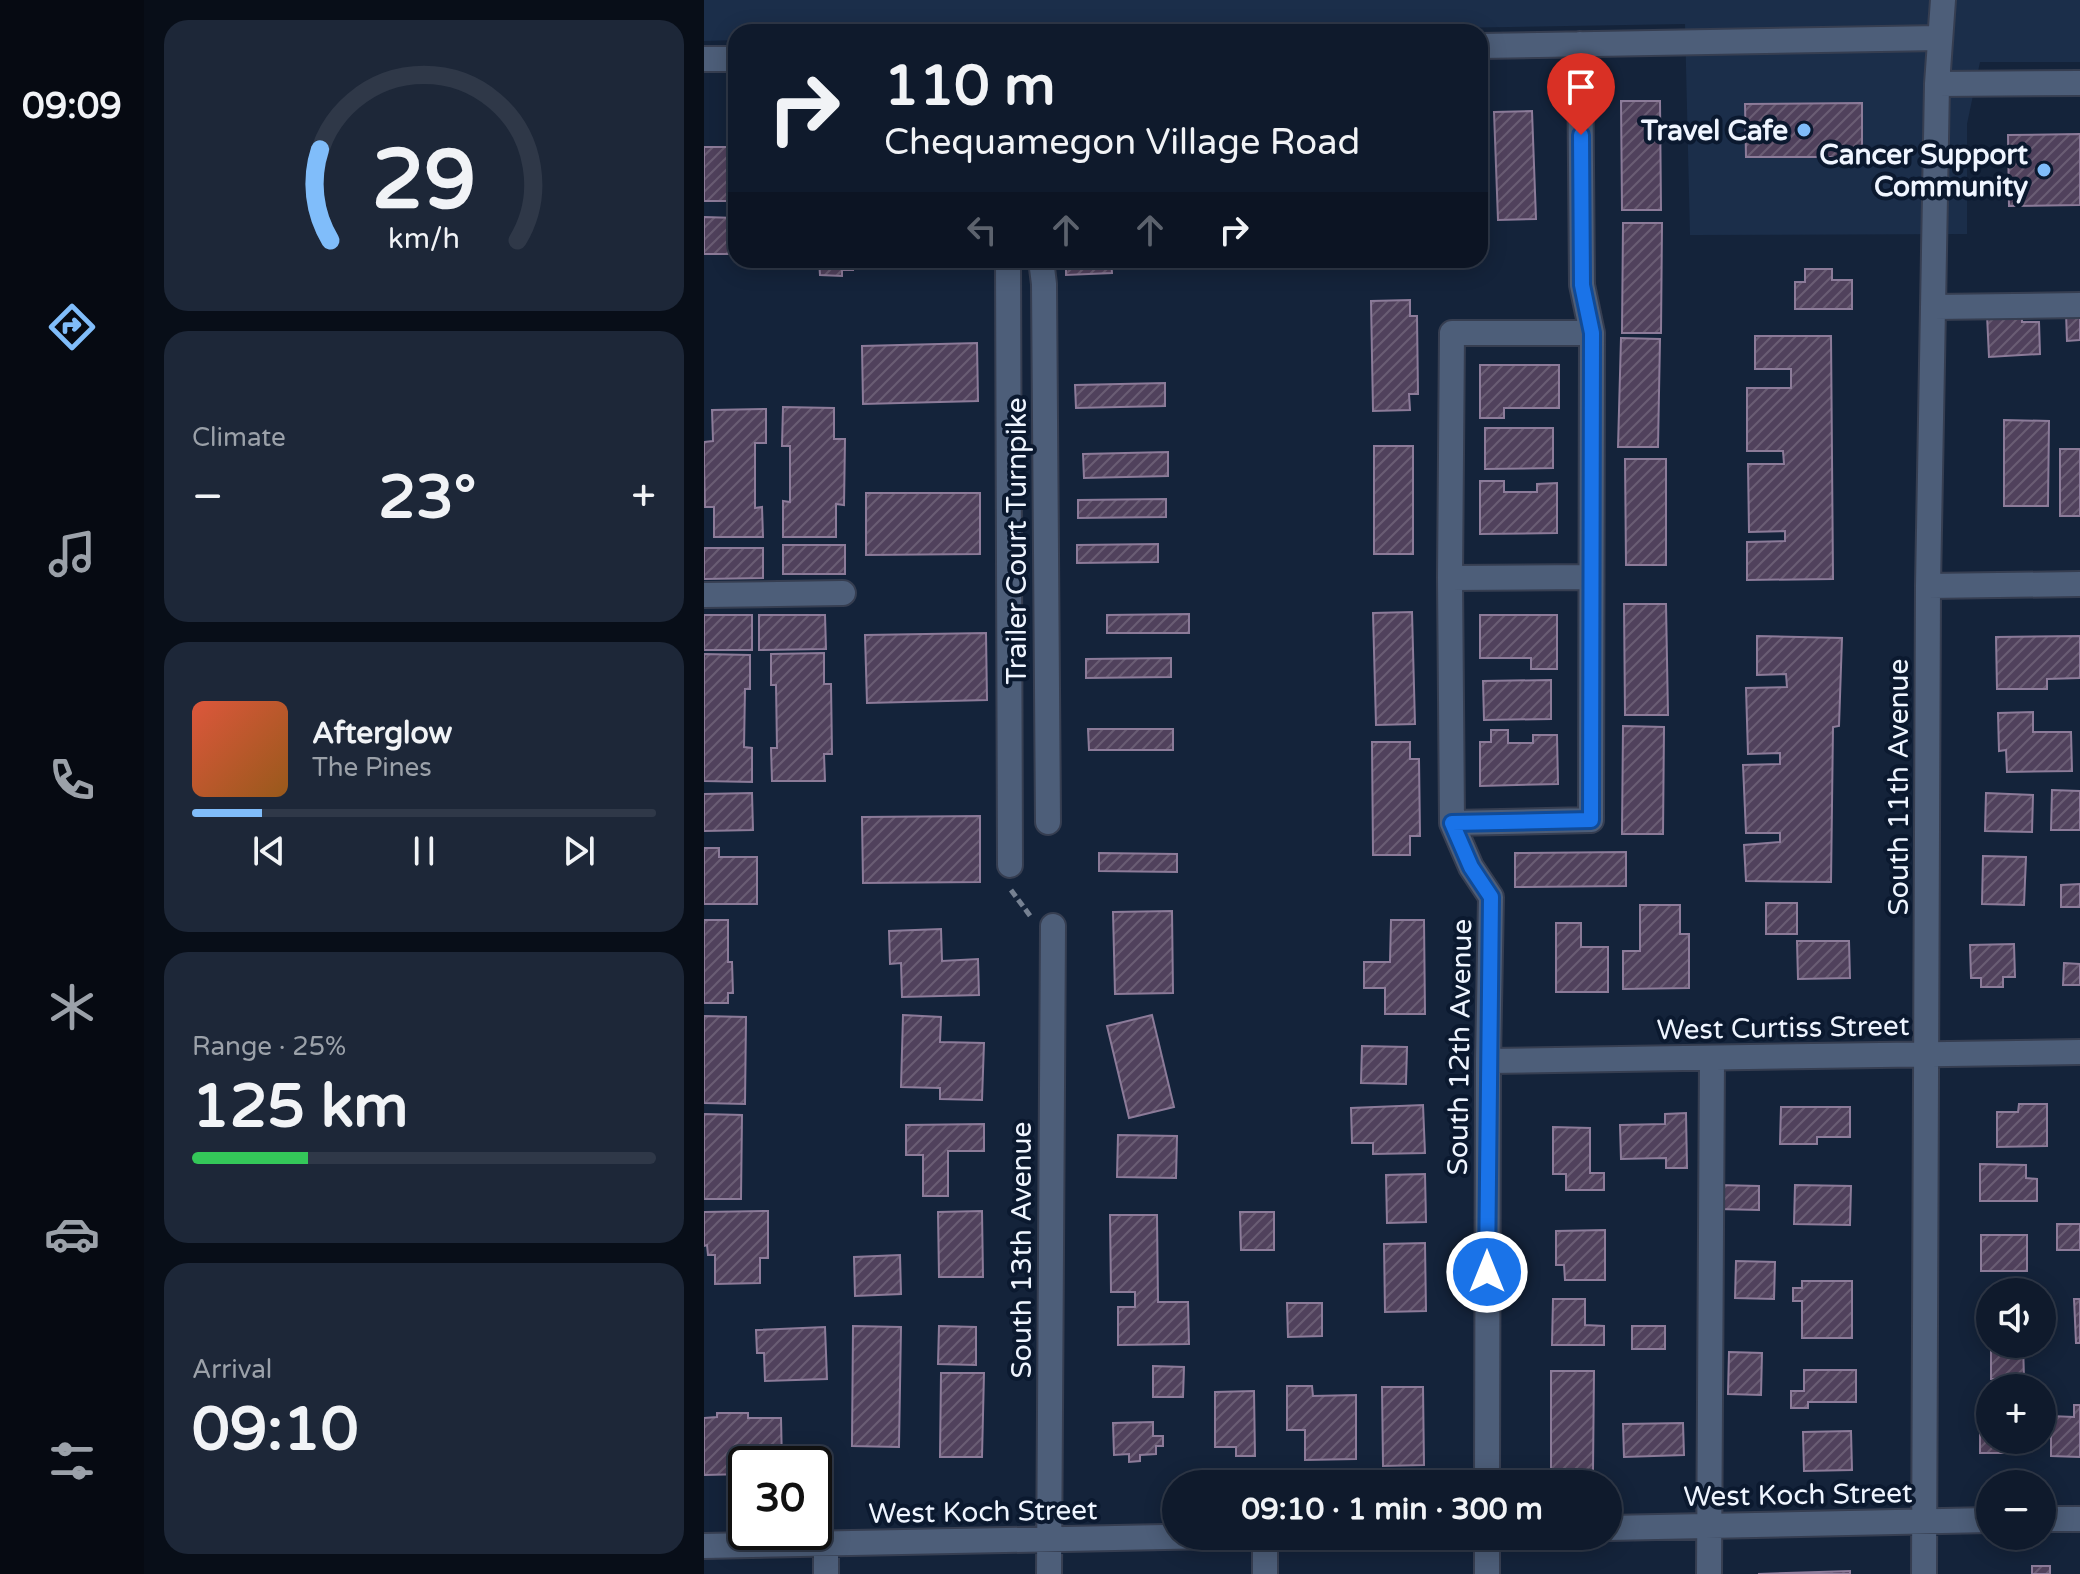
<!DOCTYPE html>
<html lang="en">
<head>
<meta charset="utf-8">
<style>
  body { margin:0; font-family:"Varela Round",sans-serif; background:#1d2738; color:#f1f3f6; height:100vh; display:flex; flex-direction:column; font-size:30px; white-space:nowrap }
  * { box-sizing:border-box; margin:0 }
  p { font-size:26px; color:#9ba1a9 }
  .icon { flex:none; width:44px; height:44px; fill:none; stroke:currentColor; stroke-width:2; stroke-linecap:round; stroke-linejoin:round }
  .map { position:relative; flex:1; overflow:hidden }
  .drawer { display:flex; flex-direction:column; gap:20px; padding:20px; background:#080e18; width:560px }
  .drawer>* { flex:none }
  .hud { position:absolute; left:24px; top:24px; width:760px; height:244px; border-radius:24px; box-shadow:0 4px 20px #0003,0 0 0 2px #2f3848; background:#0f1a2c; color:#f1f3f6; overflow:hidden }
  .fabs { position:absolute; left:1272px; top:1278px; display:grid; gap:16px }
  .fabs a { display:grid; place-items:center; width:80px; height:80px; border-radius:50%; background:#0f1a2c; box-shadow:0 4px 20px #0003,0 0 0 2px #2f3848; font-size:40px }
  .speed { position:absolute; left:24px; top:1446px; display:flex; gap:16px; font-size:40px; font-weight:700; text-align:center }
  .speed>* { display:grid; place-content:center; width:104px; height:104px; border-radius:50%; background:#0f1a2c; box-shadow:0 4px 20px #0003,0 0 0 2px #2f3848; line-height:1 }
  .speed .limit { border:4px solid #111; border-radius:12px; background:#fff; color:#111 }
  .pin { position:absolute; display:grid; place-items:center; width:68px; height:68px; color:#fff; margin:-82px -34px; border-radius:50% 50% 50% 0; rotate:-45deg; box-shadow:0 0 8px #0007 }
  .pin .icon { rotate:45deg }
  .me { position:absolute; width:88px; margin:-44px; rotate:0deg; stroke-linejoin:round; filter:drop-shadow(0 0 6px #0008) }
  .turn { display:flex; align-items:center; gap:28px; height:168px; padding:0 24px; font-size:36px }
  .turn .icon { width:104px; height:104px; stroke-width:2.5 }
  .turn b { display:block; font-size:56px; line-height:68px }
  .lanes { display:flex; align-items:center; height:76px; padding:0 24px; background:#0003; justify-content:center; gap:40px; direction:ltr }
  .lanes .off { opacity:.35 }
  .big { font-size:60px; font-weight:700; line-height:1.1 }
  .drawer .card { flex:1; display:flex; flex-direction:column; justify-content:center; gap:12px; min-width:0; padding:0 28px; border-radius:24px; background:#1d2738 }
  .drawer .dial { align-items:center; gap:0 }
  .dial svg { height:208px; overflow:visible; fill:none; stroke:#2f3848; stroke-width:7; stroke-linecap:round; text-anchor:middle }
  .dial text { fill:#f1f3f6; stroke:none }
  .song { display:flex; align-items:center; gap:24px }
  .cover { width:96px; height:96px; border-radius:12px; background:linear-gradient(135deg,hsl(10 70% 55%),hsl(30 70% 35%)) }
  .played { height:8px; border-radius:4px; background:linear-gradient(90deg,#80bdfa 15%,#2f3848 15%) }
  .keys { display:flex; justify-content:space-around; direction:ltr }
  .heat { display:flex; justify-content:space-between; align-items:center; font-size:44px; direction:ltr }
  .charge { height:12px; border-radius:6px; background:linear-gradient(90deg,#34c759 25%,#2f3848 0) }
  .trip { position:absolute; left:458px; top:1470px; width:460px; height:80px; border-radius:40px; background:#0f1a2c; box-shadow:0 4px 20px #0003,0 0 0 2px #2f3848; font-weight:700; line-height:80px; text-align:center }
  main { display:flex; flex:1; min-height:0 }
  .dock { display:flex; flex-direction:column; width:144px; justify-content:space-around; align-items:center; background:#060a12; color:#9ba1a9 }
  .dock .icon { width:56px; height:56px }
  .dock .selected { color:#80bdfa }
  .dock b { font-size:36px; color:#f1f3f6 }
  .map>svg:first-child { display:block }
</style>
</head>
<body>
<main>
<nav class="dock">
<b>09:09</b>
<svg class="icon selected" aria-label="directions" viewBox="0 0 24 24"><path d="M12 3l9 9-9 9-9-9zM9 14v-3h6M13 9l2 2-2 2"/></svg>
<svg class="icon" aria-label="music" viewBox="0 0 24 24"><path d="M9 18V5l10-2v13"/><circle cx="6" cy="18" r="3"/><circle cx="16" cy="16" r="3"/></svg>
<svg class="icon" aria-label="phone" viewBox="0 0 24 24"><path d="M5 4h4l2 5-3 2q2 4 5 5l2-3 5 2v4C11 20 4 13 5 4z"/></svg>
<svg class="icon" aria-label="climate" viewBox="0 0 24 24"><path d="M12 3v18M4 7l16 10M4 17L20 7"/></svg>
<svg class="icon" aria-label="car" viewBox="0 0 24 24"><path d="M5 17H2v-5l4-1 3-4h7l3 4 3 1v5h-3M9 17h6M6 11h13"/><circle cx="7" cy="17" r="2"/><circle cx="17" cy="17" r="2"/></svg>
<svg class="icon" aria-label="filters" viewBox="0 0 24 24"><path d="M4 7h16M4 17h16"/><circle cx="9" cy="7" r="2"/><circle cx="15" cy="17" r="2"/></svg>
</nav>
<section class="drawer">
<div class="card dial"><svg viewBox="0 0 100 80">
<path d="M14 69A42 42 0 1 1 86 69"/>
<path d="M14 69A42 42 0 0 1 10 34" stroke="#80bdfa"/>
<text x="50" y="56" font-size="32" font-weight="700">29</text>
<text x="50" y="72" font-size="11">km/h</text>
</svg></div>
<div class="card"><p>Climate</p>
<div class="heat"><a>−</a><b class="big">23°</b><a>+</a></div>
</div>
<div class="card">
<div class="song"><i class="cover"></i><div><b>Afterglow</b><p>The Pines</p></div></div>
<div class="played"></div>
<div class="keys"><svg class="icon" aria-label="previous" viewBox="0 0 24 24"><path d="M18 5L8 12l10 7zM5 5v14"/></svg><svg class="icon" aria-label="pause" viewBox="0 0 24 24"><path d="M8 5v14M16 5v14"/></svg><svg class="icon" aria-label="next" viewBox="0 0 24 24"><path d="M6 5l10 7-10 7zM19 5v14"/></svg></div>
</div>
<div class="card"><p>Range · 25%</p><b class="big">125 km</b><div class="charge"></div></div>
<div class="card"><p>Arrival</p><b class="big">09:10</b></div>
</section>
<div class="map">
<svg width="1376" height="1574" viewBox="0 0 1376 1574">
  <defs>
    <pattern id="building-hatch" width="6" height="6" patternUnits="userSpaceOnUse" patternTransform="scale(2)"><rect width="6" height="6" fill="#50415c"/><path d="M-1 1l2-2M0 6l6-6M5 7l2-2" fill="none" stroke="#6a5d74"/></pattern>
  </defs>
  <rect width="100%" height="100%" fill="#14233a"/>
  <path fill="#1b2e4a" d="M0,0H1376V62H1276L1263,124V234L986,235L981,24L498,32H32V40L0,41Z"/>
  <path fill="url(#building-hatch)" stroke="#8c7b99" stroke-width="2" d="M917,101H956L957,210H918Z
    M1158,103V157H1042L1041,104Z
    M828,111L832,219L794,220L790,112Z
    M1376,134V205L1305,206L1304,135Z
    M0,147H32V201H0Z
    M0,217L32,218V254H0Z
    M919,223H958L957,333H918Z
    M115,260H149V270H138V276L116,275Z
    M362,260H407L408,273L362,275Z
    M1101,269H1128V280H1148V309H1091V282H1101Z
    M706,300V316H713L714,394H705L706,410L669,411L667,301Z
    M1376,312V340L1363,341L1362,313Z
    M1318,314V322H1335L1336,354L1285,357L1283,315Z
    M1051,336H1127L1129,579L1043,580V542L1081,541V531L1045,532L1044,464H1080L1079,451H1043V388H1087V369H1051Z
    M917,338L956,339L954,447H914Z
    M273,343L274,401L159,404L158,346Z
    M776,365H855V408H800V418H776Z
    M461,383V406L372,408L371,385Z
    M79,407L130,408V439H141L140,505L132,504V537H79V501L86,502V446H78Z
    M62,409V443H51V508L58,507L59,537H10V507H1L0,464V442L9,441L8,410Z
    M1300,420L1345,421L1344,506H1300Z
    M781,428H849V468L781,469Z
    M670,446H709V554H670Z
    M1356,449H1376V516H1356Z
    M464,452V476L380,478L379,454Z
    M921,459H962V565H922Z
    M776,481H800V492H833V484L853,483V533L776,534Z
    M162,493H276V554L162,555Z
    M462,499V517L374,518V500Z
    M454,544V562L373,563V545Z
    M79,545H141V574H79Z
    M0,548H59V578L0,579Z
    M920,604H962L964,715H921Z
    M708,612L711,724L672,725L669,613Z
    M485,614V633H403V615Z
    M0,615H48V650H0Z
    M55,615H121L122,649L55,650Z
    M776,615H853V669H827V658H776Z
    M282,633L283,700L163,703L161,635Z
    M1053,636L1138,638L1135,726L1129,727L1127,882L1042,881L1040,845L1076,842V833H1042L1039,765L1076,764V753L1044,754L1042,688L1083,687L1082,674L1053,675Z
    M1376,636V678L1343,679V689H1293L1292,637Z
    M120,653V684H127L128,754H120L121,781H68L67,748H73L72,685H67V654Z
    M0,654L46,655V689H41L40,747L48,748V782L0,781Z
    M467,658V677L382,678V659Z
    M847,680V719L780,720L779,681Z
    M1329,712V732H1367L1368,771L1303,772L1302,750L1295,751L1294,713Z
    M919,726L960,727L959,834H918Z
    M384,729H469V750H385Z
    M787,730H804V743H829V735H853L854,784L776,786V742H787Z
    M668,742H706V759H715L716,836H706V855H669Z
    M1348,790L1376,791V830H1347Z
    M48,793L49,830L0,831V794Z
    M1282,793L1329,795L1328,832L1281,831Z
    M276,816V882L159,883L158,817Z
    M0,848H15V857H53V904H0Z
    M922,852V886L811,887V853Z
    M395,853L473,854V872L395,871Z
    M1279,856L1322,857L1320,905L1278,904Z
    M1376,884V907H1357V885Z
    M1062,903H1093V934H1062Z
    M936,905H976V934H985V988L919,989V951H936Z
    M468,911L469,993L411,994L409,912Z
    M0,920H24V962H28L29,993H24V1003H0Z
    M687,920H720L721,1014H681V988H660V962H686Z
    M852,923H877V947H904V992H852Z
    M237,929L238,961L274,959L275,995L198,997L197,963L186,964L185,931Z
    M1093,941H1145L1146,978L1094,979Z
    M1310,944L1311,977H1299V987H1277V978H1267L1266,945Z
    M1360,963L1376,964V985H1359Z
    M199,1015L237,1017L236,1042L280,1043L278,1100L236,1099V1088L197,1087Z
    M448,1015L470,1107L425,1118L403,1026Z
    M0,1016L42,1017L41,1104L0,1103Z
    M658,1046L703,1047L702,1084L657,1083Z
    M1315,1104H1343V1146L1293,1147V1112H1314Z
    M719,1105L721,1153L669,1154V1143H648L647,1108Z
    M1077,1107H1146V1137H1113V1144H1076Z
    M982,1113L983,1168H962V1158L917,1159L916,1125L961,1124V1114Z
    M0,1114L38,1115L37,1199H0Z
    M280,1124V1151H244V1196H219V1155H202V1125Z
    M849,1127L886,1128V1173H900V1190H862V1174H849Z
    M414,1135L473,1136L472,1178L413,1177Z
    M1276,1164L1322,1165V1178L1333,1179V1201H1276Z
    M721,1174L722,1222L683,1223L682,1175Z
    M1014,1185L1055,1186V1210L1014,1209Z
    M1091,1185L1147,1186L1146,1225L1090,1224Z
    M64,1211V1258H56V1283L11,1284V1255H4L3,1245L0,1246V1212Z
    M278,1211L279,1277H235L234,1212Z
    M536,1212H570V1250H537Z
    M406,1215H453L454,1302H484L485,1344L414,1345V1307H431V1292H407Z
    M1353,1224H1376V1250H1353Z
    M901,1230V1280H861L860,1265H852V1231Z
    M1277,1235H1323V1271H1277Z
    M721,1243L722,1311L681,1312L680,1244Z
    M196,1255L197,1294L151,1296L150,1257Z
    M1032,1261L1071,1262L1070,1299L1031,1298Z
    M1098,1281H1148V1338H1098V1301H1089V1288H1098Z
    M1279,1295H1286V1327H1279Z
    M849,1299H881V1325L900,1326V1345H848Z
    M1370,1299H1376V1343H1372Z
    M583,1303H618V1336L584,1337Z
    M149,1326L197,1327L195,1447L148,1446Z
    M235,1326L272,1327V1365L234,1364Z
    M928,1326H961V1349H928Z
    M121,1327L123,1379L61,1381L60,1353H53L52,1330Z
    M1319,1344L1320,1378L1287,1379V1345Z
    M1025,1352L1058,1353L1057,1395L1024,1394Z
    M449,1366L480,1367L479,1397H449Z
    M1100,1370H1152V1402H1104V1408H1087V1391H1100Z
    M847,1371H890L889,1471H847Z
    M237,1373H280L278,1457H236Z
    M583,1386H608L609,1396L652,1395V1459L601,1460V1430H583Z
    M678,1387H719L720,1465L679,1466Z
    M550,1391L551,1456H532V1447H511V1392Z
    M1370,1405H1376V1457L1347,1456V1416L1370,1417Z
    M13,1413H44V1418H77L78,1464H42V1474L0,1475V1418L13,1417Z
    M1276,1418H1286V1440H1321V1453H1276Z
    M449,1422V1436H459V1446H452V1454L436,1455V1461L425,1462V1454L410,1455L409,1423Z
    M979,1423L980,1455L920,1457L919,1424Z
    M1147,1431L1148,1470L1100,1471L1099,1432Z
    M1328,1566H1346V1574H1328Z
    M1146,1571V1574H1054Z"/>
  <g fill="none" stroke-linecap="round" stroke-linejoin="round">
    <g stroke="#363e51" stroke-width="28">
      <path id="minor" d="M776,46L1235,38
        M0,59H32
        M1233,84L1376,83
        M304,260L306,865
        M337,260L340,284L344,822
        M1230,307L1376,305
        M746,578L885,577
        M1224,586L1376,584
        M0,595L139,593
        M748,823L887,820L888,333L878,285L876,44
        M784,1061L1376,1052
        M783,1484L784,1061L787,897L767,867L748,823L746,578L748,333H888
        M1338,1519H1376
        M904,1528L1286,1520
        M561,1536V1574
        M122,1544V1574
        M0,1546L511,1536
        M345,1574L349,926
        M783,1574V1536
        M1005,1574L1008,1058
        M1220,1574L1224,586L1233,84L1239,0"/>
    </g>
    <path stroke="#768192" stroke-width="5" stroke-dasharray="8 4" stroke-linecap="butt" d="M307,890L327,917"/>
    <use href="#minor" stroke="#4d5e79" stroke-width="24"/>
  </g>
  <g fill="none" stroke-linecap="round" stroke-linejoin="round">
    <g stroke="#114b97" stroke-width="20">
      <path id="route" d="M783,1272L787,897L767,867L748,823L887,820L888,333L878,285L877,135"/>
    </g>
    <use href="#route" stroke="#1a73e8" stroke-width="14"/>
  </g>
  <g fill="#80bdfa" stroke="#0b192f" stroke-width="3">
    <circle cx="1100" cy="130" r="8"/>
    <circle cx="1340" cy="170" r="8"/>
  </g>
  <g text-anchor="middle" stroke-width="8" stroke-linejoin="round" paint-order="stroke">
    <g font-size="28" font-weight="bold" fill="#eff5ff" stroke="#0b192f" text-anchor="end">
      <text x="1084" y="140">Travel Cafe</text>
      <text x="1324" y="164">Cancer Support<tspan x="1324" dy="32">Community</tspan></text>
    </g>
    <g font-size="28" fill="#eff5ff" stroke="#0b192f">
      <text transform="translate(312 541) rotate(-90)" y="10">Trailer Court Turnpike</text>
      <text transform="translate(1194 787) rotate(-90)" y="10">South 11th Avenue</text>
      <text transform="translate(1079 1027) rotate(-1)" y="10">West Curtiss Street</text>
      <text transform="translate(755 1047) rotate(-89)" y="10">South 12th Avenue</text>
      <text transform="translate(317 1250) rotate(-90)" y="10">South 13th Avenue</text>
      <text transform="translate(1094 1494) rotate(-1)" y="10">West Koch Street</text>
      <text transform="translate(279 1511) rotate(-1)" y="10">West Koch Street</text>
    </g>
  </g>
</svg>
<div class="fabs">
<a><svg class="icon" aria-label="sound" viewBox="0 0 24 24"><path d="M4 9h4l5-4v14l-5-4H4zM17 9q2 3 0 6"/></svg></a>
<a>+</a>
<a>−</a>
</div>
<div class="speed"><div class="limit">30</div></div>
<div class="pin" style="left:877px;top:135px;background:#d93025"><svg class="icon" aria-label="arrive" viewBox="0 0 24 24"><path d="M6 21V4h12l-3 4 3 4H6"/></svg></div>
<svg class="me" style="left:783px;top:1272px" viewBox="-20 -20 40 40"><circle r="17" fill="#1a73e8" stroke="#fff" stroke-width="3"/><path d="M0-11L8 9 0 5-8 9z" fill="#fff"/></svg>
<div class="trip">09:10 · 1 min · 300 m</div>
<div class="hud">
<div class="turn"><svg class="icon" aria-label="right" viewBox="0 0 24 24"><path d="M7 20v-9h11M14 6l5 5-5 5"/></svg><div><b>110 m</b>Chequamegon Village Road</div></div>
<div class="lanes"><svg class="icon off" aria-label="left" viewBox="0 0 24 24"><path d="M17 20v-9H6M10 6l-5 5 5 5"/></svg><svg class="icon off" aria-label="ahead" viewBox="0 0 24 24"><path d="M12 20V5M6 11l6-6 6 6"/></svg><svg class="icon off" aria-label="ahead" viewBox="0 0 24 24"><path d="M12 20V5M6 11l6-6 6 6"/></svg><svg class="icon" aria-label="right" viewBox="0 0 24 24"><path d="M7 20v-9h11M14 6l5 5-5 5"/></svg></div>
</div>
</div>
</main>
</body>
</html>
